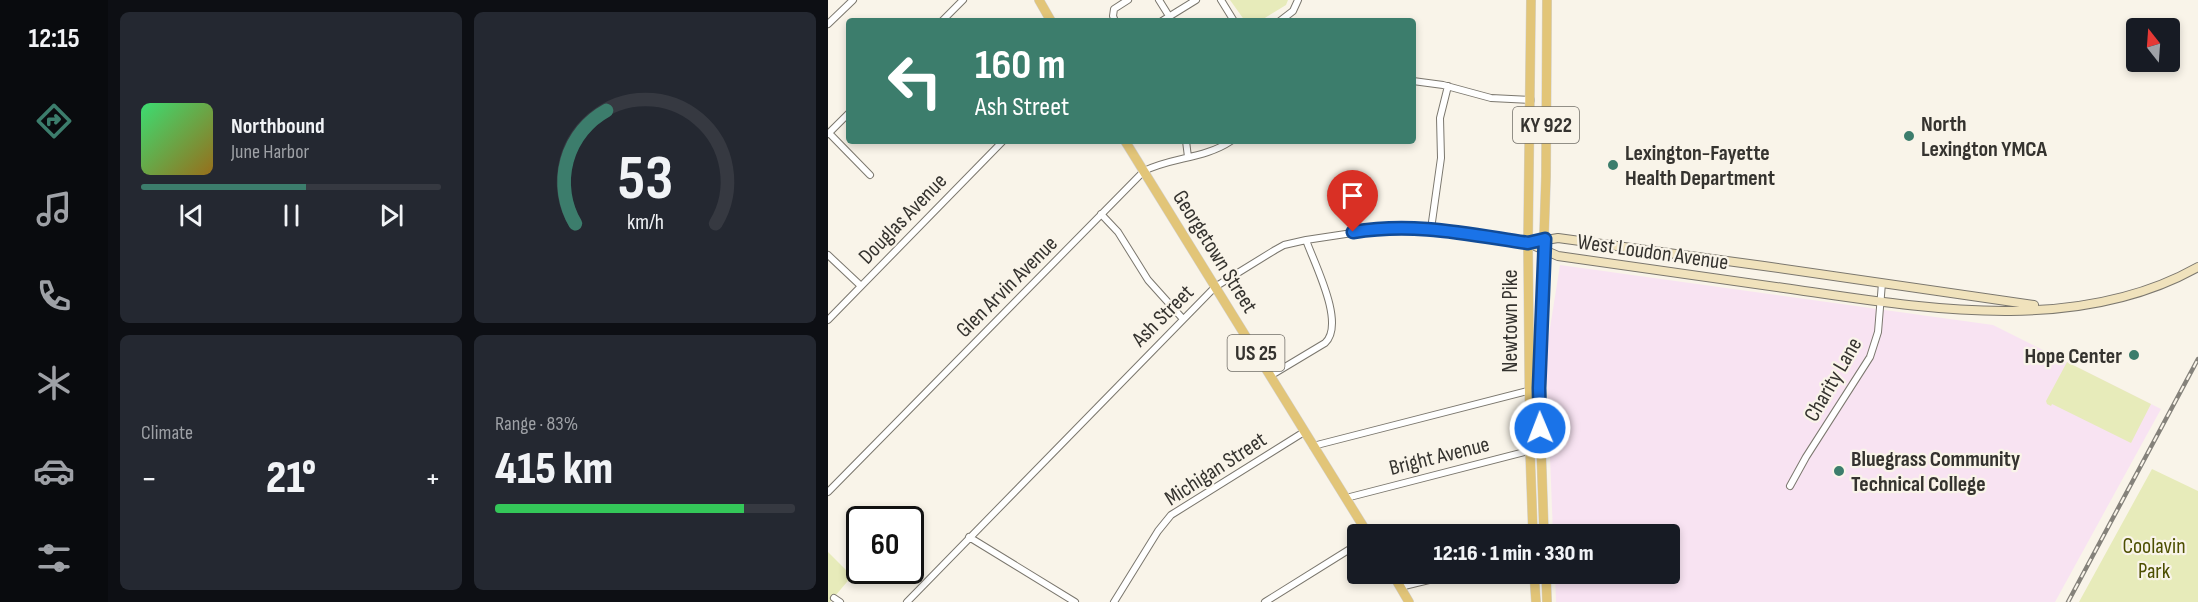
<!DOCTYPE html>
<html lang="en">
<head>
<meta charset="utf-8">
<style>
  body { margin:0; font-family:"Sofia Sans Condensed",sans-serif; background:#242831; color:#f1f3f6; height:100vh; display:flex; flex-direction:column; font-size:22px; white-space:nowrap }
  * { box-sizing:border-box; margin:0 }
  p { font-size:20px; color:#9ea1a6 }
  .icon { flex:none; width:33px; height:33px; fill:none; stroke:currentColor; stroke-width:2; stroke-linecap:round; stroke-linejoin:round }
  .map { position:relative; flex:1; overflow:hidden }
  .panel { display:flex; flex-direction:column; gap:12px; padding:12px; background:#0d0f14; width:720px }
  .panel>* { flex:none }
  .hud { position:absolute; left:18px; top:18px; width:570px; height:126px; border-radius:6px; box-shadow:0 3px 9px #0003; background:#3c7d6c; color:#fff; overflow:hidden }
  .needle { width:39px; rotate:343deg }
  .tools { position:absolute; left:1298px; top:18px; display:grid; gap:12px }
  .tools a { display:grid; place-items:center; width:54px; height:54px; border-radius:6px; background:#171b24; box-shadow:0 3px 9px #0003; font-size:30px }
  .speed { position:absolute; left:18px; top:506px; display:flex; gap:12px; font-size:30px; font-weight:700; text-align:center }
  .speed>* { display:grid; place-content:center; width:78px; height:78px; border-radius:50%; background:#171b24; box-shadow:0 3px 9px #0003; line-height:1 }
  .speed .limit { border:3px solid #111; border-radius:9px; background:#fff; color:#111 }
  .pin { position:absolute; display:grid; place-items:center; width:51px; height:51px; color:#fff; margin:-62px -26px; border-radius:50% 50% 50% 0; rotate:-45deg; box-shadow:0 0 6px #0007 }
  .pin .icon { rotate:45deg }
  .me { position:absolute; width:66px; margin:-33px; rotate:359deg; stroke-linejoin:round; filter:drop-shadow(0 0 4px #0008) }
  .turn { display:flex; align-items:center; gap:21px; height:126px; padding:0 30px; font-size:27px }
  .turn .icon { width:78px; height:78px; stroke-width:2.5 }
  .turn b { display:block; font-size:42px; line-height:51px }
  .big { font-size:45px; font-weight:800; line-height:1.1 }
  .panel .tile { flex:1; display:flex; flex-direction:column; justify-content:center; gap:9px; min-width:0; padding:0 21px; border-radius:9px; background:#242831 }
  .panel .dial { align-items:center; gap:0 }
  .dial svg { height:156px; overflow:visible; fill:none; stroke:#363941; stroke-width:7; stroke-linecap:round; text-anchor:middle }
  .dial text { fill:#f1f3f6; stroke:none }
  .song { display:flex; align-items:center; gap:18px }
  .cover { width:72px; height:72px; border-radius:9px; background:linear-gradient(135deg,hsl(140 70% 55%),hsl(40 70% 35%)) }
  .played { height:6px; border-radius:3px; background:linear-gradient(90deg,#3c7d6c 55%,#363941 55%) }
  .keys { display:flex; justify-content:space-around; direction:ltr }
  .heat { display:flex; justify-content:space-between; align-items:center; font-size:33px; direction:ltr }
  .charge { height:9px; border-radius:4px; background:linear-gradient(90deg,#34c759 83%,#363941 0) }
  .panel .tiles { flex:1; display:grid; gap:12px; grid-template-columns:repeat(2,1fr) }
  .trip { position:absolute; left:519px; top:524px; width:333px; height:60px; border-radius:6px; background:#171b24; box-shadow:0 3px 9px #0003; font-weight:800; line-height:60px; text-align:center }
  main { display:flex; flex:1; min-height:0 }
  .menu { display:flex; flex-direction:column; width:108px; justify-content:space-around; align-items:center; background:#090b0e; color:#9ea1a6 }
  .menu .icon { width:42px; height:42px }
  .menu .selected { color:#3c7d6c }
  .menu b { font-size:27px; color:#f1f3f6 }
  .map>svg:first-child { display:block }
</style>
</head>
<body>
<main>
<nav class="menu">
<b>12:15</b>
<svg class="icon selected" aria-label="directions" viewBox="0 0 24 24"><path d="M12 3l9 9-9 9-9-9zM9 14v-3h6M13 9l2 2-2 2"/></svg>
<svg class="icon" aria-label="music" viewBox="0 0 24 24"><path d="M9 18V5l10-2v13"/><circle cx="6" cy="18" r="3"/><circle cx="16" cy="16" r="3"/></svg>
<svg class="icon" aria-label="phone" viewBox="0 0 24 24"><path d="M5 4h4l2 5-3 2q2 4 5 5l2-3 5 2v4C11 20 4 13 5 4z"/></svg>
<svg class="icon" aria-label="climate" viewBox="0 0 24 24"><path d="M12 3v18M4 7l16 10M4 17L20 7"/></svg>
<svg class="icon" aria-label="car" viewBox="0 0 24 24"><path d="M5 17H2v-5l4-1 3-4h7l3 4 3 1v5h-3M9 17h6M6 11h13"/><circle cx="7" cy="17" r="2"/><circle cx="17" cy="17" r="2"/></svg>
<svg class="icon" aria-label="filters" viewBox="0 0 24 24"><path d="M4 7h16M4 17h16"/><circle cx="9" cy="7" r="2"/><circle cx="15" cy="17" r="2"/></svg>
</nav>
<section class="panel">
<div class="tiles">
<div class="tile">
<div class="song"><i class="cover"></i><div><b>Northbound</b><p>June Harbor</p></div></div>
<div class="played"></div>
<div class="keys"><svg class="icon" aria-label="previous" viewBox="0 0 24 24"><path d="M18 5L8 12l10 7zM5 5v14"/></svg><svg class="icon" aria-label="pause" viewBox="0 0 24 24"><path d="M8 5v14M16 5v14"/></svg><svg class="icon" aria-label="next" viewBox="0 0 24 24"><path d="M6 5l10 7-10 7zM19 5v14"/></svg></div>
</div>
<div class="tile dial"><svg viewBox="0 0 100 80">
<path d="M14 69A42 42 0 1 1 86 69"/>
<path d="M14 69A42 42 0 0 1 30 11" stroke="#3c7d6c"/>
<text x="50" y="56" font-size="32" font-weight="700">53</text>
<text x="50" y="72" font-size="11">km/h</text>
</svg></div>
<div class="tile"><p>Climate</p>
<div class="heat"><a>−</a><b class="big">21°</b><a>+</a></div>
</div>
<div class="tile"><p>Range · 83%</p><b class="big">415 km</b><div class="charge"></div></div>
</div>
</section>
<div class="map">
<svg width="1370" height="602" viewBox="0 0 1370 602">
  <rect width="100%" height="100%" fill="#f9f4e9"/>
  <path fill="#f8e3f2" d="M732,265L1165,325L1333,409L1227,602H728L727,573H842V534H725L718,353Z"/>
  <path fill="#e7ebba" d="M402,0H460L458,5L432,21H417Z
    M1239,362L1323,404L1303,443L1224,404L1223,406L1219,404L1218,401Z
    M1324,469L1370,491V602H1251Z
    M0,552L24,576L2,602H0Z"/>
  <g fill="none" stroke-linecap="round" stroke-linejoin="round">
    <g stroke="#7b776e" stroke-width="8">
      <path id="minor" d="M331,0L341,16
        M393,0L406,21
        M114,21L135,0
        M287,21L285,16L286,9L300,0
        M334,21L368,0
        M452,21L465,11L470,0
        M0,24L25,0
        M585,81L615,85L663,98L703,100
        M1,133L42,175
        M0,134L21,113
        M358,141L360,157
        M273,214L290,232L320,280L355,319
        M603,229L613,158L612,118L620,86
        M0,255L33,286
        M0,320L175,141
        M442,376L497,343C518,324 486,263 478,240
        M485,446L711,388
        M962,486L978,457L1042,357L1050,332L1054,283
        M0,492L316,171C344,157 376,159 403,141
        M518,498L712,448
        M799,534C808,527 817,527 827,534
        M141,537L247,602
        M572,587L630,573
        M6,598L12,602
        M79,602L387,287L447,250L456,245L478,240L564,227L598,228L700,243
        M286,602L330,531L343,515L476,432
        M437,602L530,544"/>
    </g>
    <g stroke="#7b776e" stroke-width="10">
      <path id="secondary" d="M700,243L730,256C805,266 880,277 956,288C1089,307 1246,337 1370,267
        M700,243L730,238L936,266L1206,305"/>
    </g>
    <g stroke="#d3d2d1" stroke-width="10">
      <path id="primary" d="M211,0L223,21
        M703,0L700,243L702,451L705,534
        M297,141L540,534
        M716,534L711,388L718,176L719,0
        M564,573L581,602
        M706,573L708,602
        M718,573L719,602"/>
    </g>
    <use href="#minor" stroke="#fff" stroke-width="6"/>
    <use href="#secondary" stroke="#f0e2bc" stroke-width="8"/>
    <use href="#primary" stroke="#e2c578" stroke-width="9"/>
    <g stroke="#85827b" stroke-width="4.5">
      <path id="rail" d="M1240,602L1370,359"/>
    </g>
    <use href="#rail" stroke="#f9f4e9" stroke-width="2" stroke-dasharray="7" stroke-linecap="butt"/>
  </g>
  <g fill="none" stroke-linecap="round" stroke-linejoin="round">
    <g stroke="#114b97" stroke-width="15">
      <path id="route" d="M525,232C587,222 639,234 700,243L717,239L711,388L712,428"/>
    </g>
    <use href="#route" stroke="#1a73e8" stroke-width="10"/>
  </g>
  <g fill="#3c7d6c" stroke="#f9f4e9" stroke-width="2">
    <circle cx="1081" cy="136" r="6"/>
    <circle cx="785" cy="165" r="6"/>
    <circle cx="1306" cy="355" r="6"/>
    <circle cx="1011" cy="471" r="6"/>
  </g>
  <g text-anchor="middle" stroke-width="4.5" stroke-linejoin="round" paint-order="stroke">
    <g fill="#f9f4e9" stroke="#706d67" stroke-width="1.5">
      <rect x="685" y="107" width="66" height="36" rx="4.5"/>
      <rect x="399.5" y="335" width="57" height="36" rx="4.5"/>
    </g>
    <g font-size="21" font-weight="bold" fill="#35332f">
      <text x="718" y="132">KY 922</text>
      <text x="428" y="360">US 25</text>
    </g>
    <g font-size="22" font-weight="bold" fill="#35332f" stroke="#f9f4e9" text-anchor="start">
      <text x="1093" y="131">North<tspan x="1093" dy="25">Lexington YMCA</tspan></text>
      <text x="797" y="160">Lexington-Fayette<tspan x="797" dy="25">Health Department</tspan></text>
      <text x="1294" y="363" text-anchor="end">Hope Center</text>
      <text x="1023" y="466">Bluegrass Community<tspan x="1023" dy="25">Technical College</tspan></text>
    </g>
    <g font-size="22" fill="#35332f" stroke="#f9f4e9">
      <text transform="translate(74 218) rotate(-46)" y="8">Douglas Avenue</text>
      <text transform="translate(388 251) rotate(58)" y="8">Georgetown Street</text>
      <text transform="translate(825 251) rotate(8)" y="8">West Loudon Avenue</text>
      <text transform="translate(178 286) rotate(-45)" y="8">Glen Arvin Avenue</text>
      <text transform="translate(334 315) rotate(-45)" y="8">Ash Street</text>
      <text transform="translate(681 321) rotate(-90)" y="8">Newtown Pike</text>
      <text transform="translate(1004 379) rotate(-60)" y="8">Charity Lane</text>
      <text transform="translate(611 455) rotate(-14)" y="8">Bright Avenue</text>
      <text transform="translate(387 468) rotate(-33)" y="8">Michigan Street</text>
    </g>
    <g font-size="22" fill="#4d4f01" stroke="#f9f4e9">
      <text x="1326" y="553">Coolavin<tspan x="1326" dy="25">Park</tspan></text>
    </g>
  </g>
</svg>
<div class="tools">
<a><svg class="needle" viewBox="-14 -14 28 28"><path d="M0-13l5 13h-10z" fill="#e53935"/><path d="M0 13l5-13h-10z" fill="#9ea1a6"/></svg></a>
</div>
<div class="speed"><div class="limit">60</div></div>
<div class="pin" style="left:525px;top:232px;background:#d93025"><svg class="icon" aria-label="arrive" viewBox="0 0 24 24"><path d="M6 21V4h12l-3 4 3 4H6"/></svg></div>
<svg class="me" style="left:712px;top:428px" viewBox="-20 -20 40 40"><circle r="17" fill="#1a73e8" stroke="#fff" stroke-width="3"/><path d="M0-11L8 9 0 5-8 9z" fill="#fff"/></svg>
<div class="trip">12:16 · 1 min · 330 m</div>
<div class="hud">
<div class="turn"><svg class="icon" aria-label="left" viewBox="0 0 24 24"><path d="M17 20v-9H6M10 6l-5 5 5 5"/></svg><div><b>160 m</b>Ash Street</div></div>
</div>
</div>
</main>
</body>
</html>
